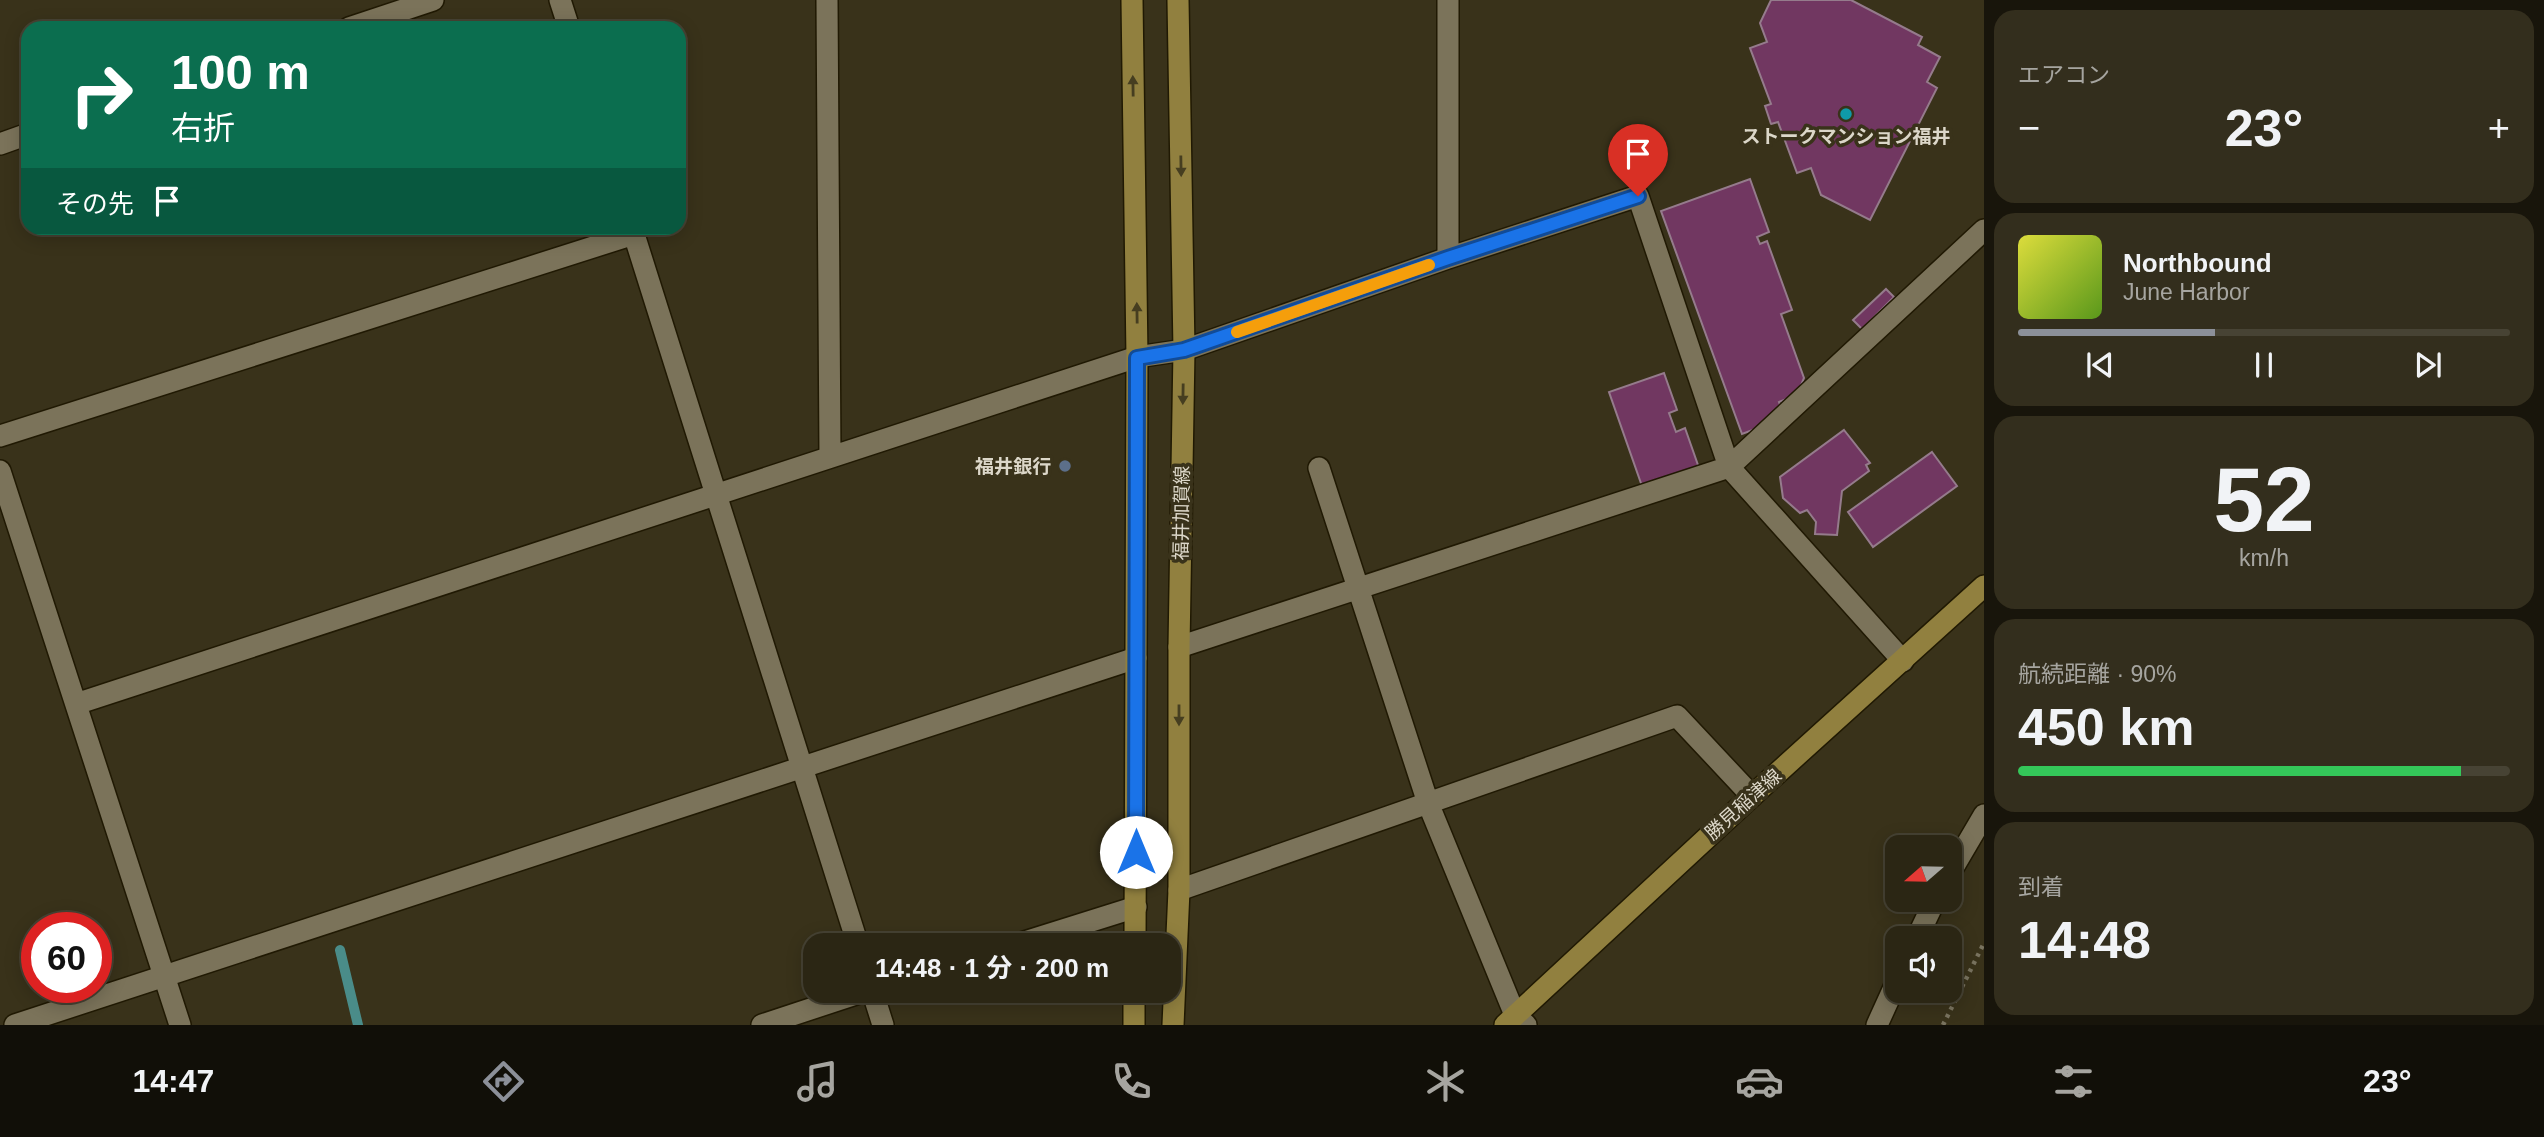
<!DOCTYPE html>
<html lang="ja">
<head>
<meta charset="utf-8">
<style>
  body { margin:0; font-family:Arial,"Noto Sans JP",sans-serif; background:#332e1d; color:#f1f3f6; height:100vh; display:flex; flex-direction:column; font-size:26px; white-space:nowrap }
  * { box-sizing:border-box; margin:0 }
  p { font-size:23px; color:#a6a5a0 }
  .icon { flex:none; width:38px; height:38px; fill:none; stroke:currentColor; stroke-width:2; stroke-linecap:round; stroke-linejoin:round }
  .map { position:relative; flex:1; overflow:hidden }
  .details { display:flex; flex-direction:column; gap:10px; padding:10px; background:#18150b; width:560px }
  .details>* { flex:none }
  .top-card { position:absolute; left:21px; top:21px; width:665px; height:214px; border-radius:21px; box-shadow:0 4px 18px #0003,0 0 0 2px #474334; background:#0b6e4f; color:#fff; overflow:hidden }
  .needle { width:46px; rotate:250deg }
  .fabs { position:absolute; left:1885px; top:835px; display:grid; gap:14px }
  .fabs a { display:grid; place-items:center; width:77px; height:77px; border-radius:14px; background:#2b2614; box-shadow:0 4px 18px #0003,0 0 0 2px #474334; font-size:35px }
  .speed { position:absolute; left:21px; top:912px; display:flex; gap:14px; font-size:35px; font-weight:700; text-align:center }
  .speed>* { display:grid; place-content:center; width:91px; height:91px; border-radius:50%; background:#2b2614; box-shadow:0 4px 18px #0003,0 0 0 2px #474334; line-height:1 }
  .speed .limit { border:10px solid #d22; background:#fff; color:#111 }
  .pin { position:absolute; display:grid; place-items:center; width:60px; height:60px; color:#fff; margin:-72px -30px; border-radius:50% 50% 50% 0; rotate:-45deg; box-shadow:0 0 7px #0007 }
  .pin .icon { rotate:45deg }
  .me { position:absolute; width:77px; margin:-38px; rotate:0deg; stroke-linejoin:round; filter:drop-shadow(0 0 5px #0008) }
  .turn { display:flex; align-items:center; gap:24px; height:147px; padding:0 35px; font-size:32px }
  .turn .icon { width:91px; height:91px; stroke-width:2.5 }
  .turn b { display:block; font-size:49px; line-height:60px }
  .then { display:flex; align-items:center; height:66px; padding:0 35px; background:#0003; gap:14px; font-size:26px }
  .big { font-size:52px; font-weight:700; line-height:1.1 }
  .details .tile { flex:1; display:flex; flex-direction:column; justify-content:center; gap:10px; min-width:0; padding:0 24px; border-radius:21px; background:#332e1d }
  .details .dial { align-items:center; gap:0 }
  .dial b { font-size:91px; line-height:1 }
  .song { display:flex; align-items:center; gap:21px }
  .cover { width:84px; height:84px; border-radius:10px; background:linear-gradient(135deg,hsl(60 70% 55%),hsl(90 70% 35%)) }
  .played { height:7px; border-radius:4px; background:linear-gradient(90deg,#8c9099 40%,#474334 40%) }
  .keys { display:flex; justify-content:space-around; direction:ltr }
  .heat { display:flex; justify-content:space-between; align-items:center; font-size:38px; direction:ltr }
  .charge { height:10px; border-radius:5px; background:linear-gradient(90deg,#34c759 90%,#474334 0) }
  .trip { position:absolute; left:803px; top:933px; width:378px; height:70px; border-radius:21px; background:#2b2614; box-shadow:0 4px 18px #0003,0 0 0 2px #474334; font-weight:700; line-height:70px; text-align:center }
  .menu { display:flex; height:112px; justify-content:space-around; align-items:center; background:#110f08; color:#a6a5a0 }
  .menu .icon { width:49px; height:49px }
  .menu .current { color:#8c9099 }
  .menu b { font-size:32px; color:#f1f3f6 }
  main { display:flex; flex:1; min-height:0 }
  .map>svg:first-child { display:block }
</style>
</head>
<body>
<main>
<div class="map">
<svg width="1984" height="1025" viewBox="0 0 1984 1025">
  <rect width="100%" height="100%" fill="#39321a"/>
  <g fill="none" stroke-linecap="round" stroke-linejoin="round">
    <path stroke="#4a8c89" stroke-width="10" d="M340,950L358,1025"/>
  </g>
  <path fill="#713761" stroke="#957b8c" stroke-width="2" d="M1771,0H1851L1922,37L1918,45L1940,57L1927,82L1937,88L1870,220L1821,195L1811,168L1797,173L1778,122L1771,124L1765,106L1771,104L1750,48L1767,42L1760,23Z
    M1750,179L1769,232L1757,237L1760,244L1767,241L1792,310L1781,314L1804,378L1797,395L1779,402L1783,413L1766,425L1742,434L1661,211Z
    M1886,289L1894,297L1862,329L1853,320Z
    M1664,373L1677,410L1669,413L1676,432L1685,428L1699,468L1643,489L1609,392Z
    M1844,430L1870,463L1866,465L1869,471L1842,491L1837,535L1815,534L1816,522L1807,510L1800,513L1783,498L1780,477Z
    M1932,452L1957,486L1873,547L1848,512Z"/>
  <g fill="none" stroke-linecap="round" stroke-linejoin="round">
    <g stroke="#201903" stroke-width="24">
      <path id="minor" d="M560,0L569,28
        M827,0L830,457
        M349,28L433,0
        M0,144L28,134
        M632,228L858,945
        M1448,258V0
        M0,436L634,234
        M1319,468L1428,803L1515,1015L1526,1025
        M0,471L180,1025
        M1179,647L1729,467L1984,230
        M76,704L1137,357L1184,350L1448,258L1638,196L1729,467L1903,661
        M1950,873L1984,815
        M1179,890L1677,716L1752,796
        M1917,938L1935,900
        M1015,945L1136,907
        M872,990L883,1025
        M15,1025L1136,658
        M762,1025L868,990
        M1877,1025L1897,981"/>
    </g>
    <g stroke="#201903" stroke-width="24">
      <path id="major" d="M1132,0L1137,357L1135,945
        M1134,1025V990
        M1173,1025L1179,890V647L1184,350L1178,0
        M1505,1025L1752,796L1984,586"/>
    </g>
    <path stroke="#79735f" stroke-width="4.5" stroke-dasharray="3.5 5" stroke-linecap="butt" d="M1943,1025L1984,943"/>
    <use href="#minor" stroke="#7b735a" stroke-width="21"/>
    <use href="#major" stroke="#91803f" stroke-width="21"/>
  </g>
  <defs><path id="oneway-solid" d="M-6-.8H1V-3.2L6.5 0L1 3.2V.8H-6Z" transform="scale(1.75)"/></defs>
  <g fill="#463e20">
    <use href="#oneway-solid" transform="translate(1133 86) rotate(-91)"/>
    <use href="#oneway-solid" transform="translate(1181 166) rotate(89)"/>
    <use href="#oneway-solid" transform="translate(1137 313) rotate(-91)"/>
    <use href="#oneway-solid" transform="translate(1183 394) rotate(91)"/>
    <use href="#oneway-solid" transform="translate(1179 715) rotate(90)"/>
  </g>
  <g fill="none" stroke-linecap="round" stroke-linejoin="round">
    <g stroke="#114b97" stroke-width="18">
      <path id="route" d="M1136,852L1137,358L1184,350L1448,258L1638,196"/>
    </g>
    <use href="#route" stroke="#1a73e8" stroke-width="12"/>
    <path stroke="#f59e0b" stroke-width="12" d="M1237,332L1429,265"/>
  </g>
  <circle fill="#0f9aa8" stroke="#39321a" stroke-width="2.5" cx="1846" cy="114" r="7"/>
  <circle fill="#5c6f8a" stroke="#39321a" stroke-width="2.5" cx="1065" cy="466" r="7"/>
  <g text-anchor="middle" stroke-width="7" stroke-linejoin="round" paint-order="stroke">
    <g font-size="19" font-weight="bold" fill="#dcd7c9" stroke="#39321a">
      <text x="1846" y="143">ストークマンション福井</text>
      <text x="1051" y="473" text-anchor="end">福井銀行</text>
    </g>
    <g font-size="19" fill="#dcd7c9" stroke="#39321a">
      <text transform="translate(1181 513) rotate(-89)" y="7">福井加賀線</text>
      <text transform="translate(1743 804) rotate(-42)" y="7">勝見稲津線</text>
    </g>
  </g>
</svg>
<div class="fabs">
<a><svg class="needle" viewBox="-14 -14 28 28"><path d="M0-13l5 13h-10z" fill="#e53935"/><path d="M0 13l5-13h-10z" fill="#a6a5a0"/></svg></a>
<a><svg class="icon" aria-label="sound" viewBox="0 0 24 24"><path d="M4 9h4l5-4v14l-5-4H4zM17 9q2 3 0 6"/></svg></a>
</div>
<div class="speed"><div class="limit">60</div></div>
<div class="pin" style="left:1638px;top:196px;background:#d93025"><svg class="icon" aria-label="arrive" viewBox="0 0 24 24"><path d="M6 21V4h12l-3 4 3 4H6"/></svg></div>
<svg class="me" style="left:1136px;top:852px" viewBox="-20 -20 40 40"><circle r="19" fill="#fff"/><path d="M0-13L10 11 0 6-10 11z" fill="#1a73e8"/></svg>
<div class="trip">14:48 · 1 分 · 200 m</div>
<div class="top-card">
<div class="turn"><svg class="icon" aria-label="right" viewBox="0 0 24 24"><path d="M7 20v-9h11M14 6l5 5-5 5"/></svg><div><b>100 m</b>右折</div></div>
<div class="then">その先<svg class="icon" aria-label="arrive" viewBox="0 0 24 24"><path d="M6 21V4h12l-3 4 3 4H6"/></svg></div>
</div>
</div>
<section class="details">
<div class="tile"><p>エアコン</p>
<div class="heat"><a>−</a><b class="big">23°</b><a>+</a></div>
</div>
<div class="tile">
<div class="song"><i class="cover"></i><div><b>Northbound</b><p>June Harbor</p></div></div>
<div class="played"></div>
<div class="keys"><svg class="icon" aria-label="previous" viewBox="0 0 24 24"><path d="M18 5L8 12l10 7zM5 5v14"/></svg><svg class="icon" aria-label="pause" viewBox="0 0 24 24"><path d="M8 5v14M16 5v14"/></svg><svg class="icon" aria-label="next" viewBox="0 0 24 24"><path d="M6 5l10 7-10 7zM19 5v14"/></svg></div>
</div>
<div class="tile dial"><b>52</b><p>km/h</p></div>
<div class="tile"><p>航続距離 · 90%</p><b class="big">450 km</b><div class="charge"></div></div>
<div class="tile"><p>到着</p><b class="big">14:48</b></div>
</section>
</main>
<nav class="menu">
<b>14:47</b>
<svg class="icon current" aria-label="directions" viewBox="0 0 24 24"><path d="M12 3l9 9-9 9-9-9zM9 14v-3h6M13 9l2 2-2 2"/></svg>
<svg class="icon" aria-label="music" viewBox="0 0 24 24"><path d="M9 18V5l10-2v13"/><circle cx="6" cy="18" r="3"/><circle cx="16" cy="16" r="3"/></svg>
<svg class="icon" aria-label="phone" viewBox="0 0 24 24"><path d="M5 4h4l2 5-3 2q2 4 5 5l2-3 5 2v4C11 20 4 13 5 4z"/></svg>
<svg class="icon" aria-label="climate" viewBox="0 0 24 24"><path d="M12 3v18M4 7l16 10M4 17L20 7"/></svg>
<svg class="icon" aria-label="car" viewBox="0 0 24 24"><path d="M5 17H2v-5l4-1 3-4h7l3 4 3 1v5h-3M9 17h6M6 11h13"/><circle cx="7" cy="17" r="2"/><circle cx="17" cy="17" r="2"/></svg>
<svg class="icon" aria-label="filters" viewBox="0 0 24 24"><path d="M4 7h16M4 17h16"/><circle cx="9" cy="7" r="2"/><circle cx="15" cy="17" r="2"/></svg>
<b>23°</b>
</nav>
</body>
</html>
